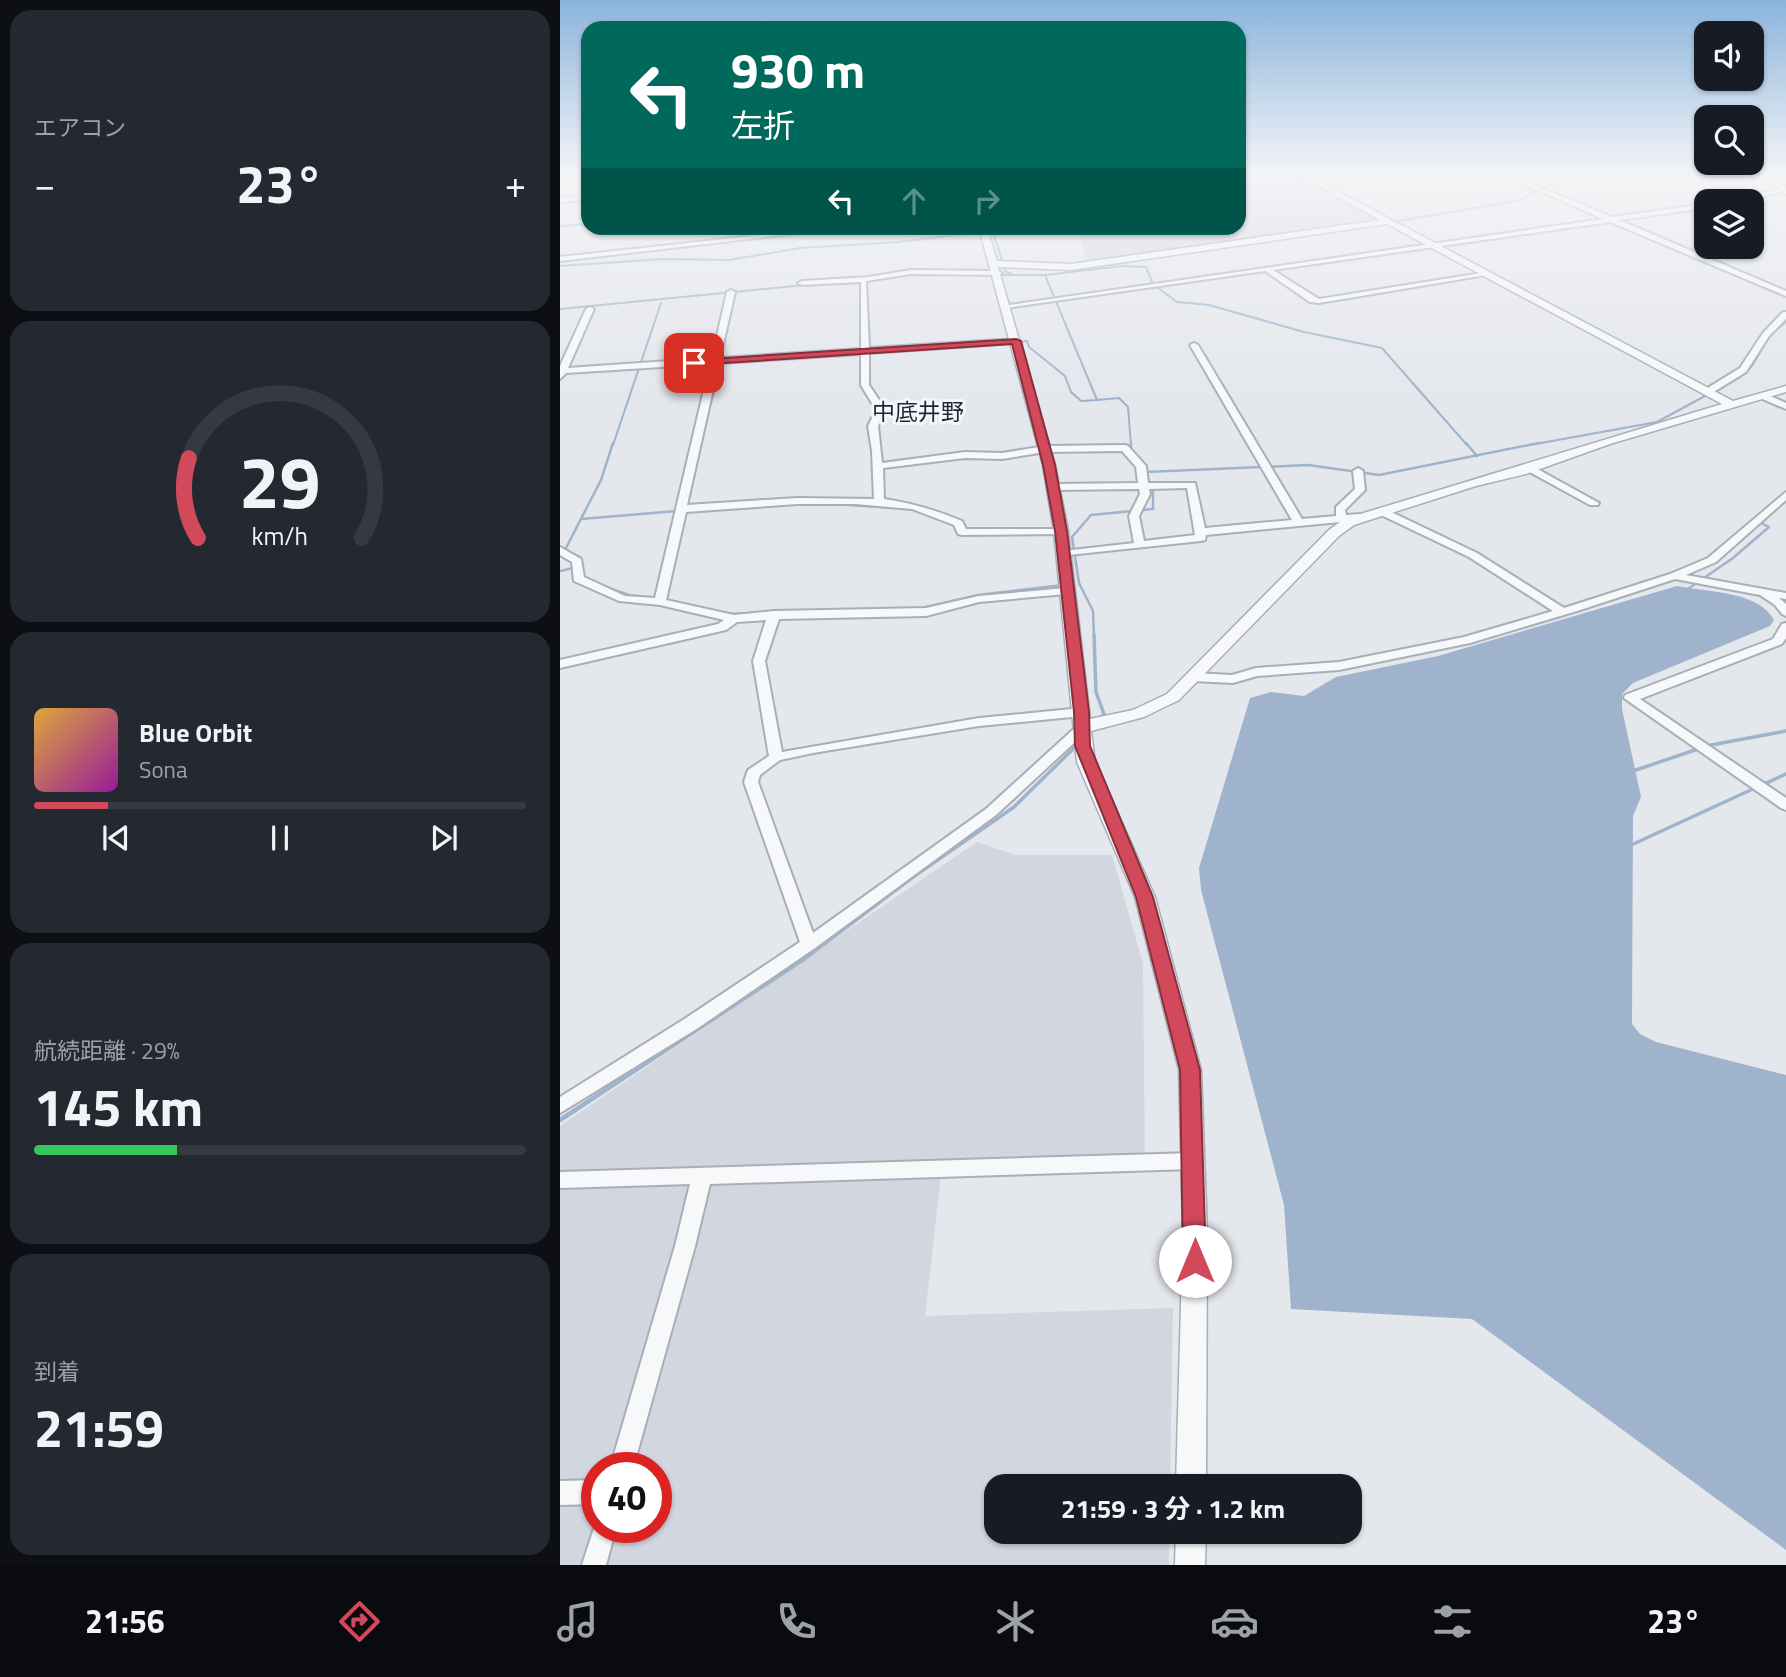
<!DOCTYPE html>
<html lang="ja">
<head>
<meta charset="utf-8">
<style>
  body { margin:0; font-family:"Titillium Web","Noto Sans JP",sans-serif; background:#242831; color:#f1f3f6; height:100vh; display:flex; flex-direction:column; font-size:26px; white-space:nowrap }
  * { box-sizing:border-box; margin:0 }
  p { font-size:23px; color:#9ea1a6 }
  .icon { flex:none; width:38px; height:38px; fill:none; stroke:currentColor; stroke-width:2; stroke-linecap:round; stroke-linejoin:round }
  .map { position:relative; flex:1; overflow:hidden }
  .panel { display:flex; flex-direction:column; gap:10px; padding:10px; background:#0d0f14; width:560px }
  .panel>* { flex:none }
  .top-card { position:absolute; left:21px; top:21px; width:665px; height:214px; border-radius:21px; box-shadow:0 2px 5px #0004; background:#00695c; color:#fff; overflow:hidden }
  .fabs { position:absolute; left:1134px; top:21px; display:grid; gap:14px }
  .fabs a { display:grid; place-items:center; width:70px; height:70px; border-radius:14px; background:#171b24; box-shadow:0 2px 5px #0004; font-size:35px }
  .speed { position:absolute; left:21px; top:1452px; display:flex; gap:14px; font-size:35px; font-weight:700; text-align:center }
  .speed>* { display:grid; place-content:center; width:91px; height:91px; border-radius:50%; background:#171b24; box-shadow:0 2px 5px #0004; line-height:1 }
  .speed .limit { border:10px solid #d22; background:#fff; color:#111 }
  .pin { position:absolute; display:grid; place-items:center; width:60px; height:60px; color:#fff; margin:-30px; border-radius:14px; box-shadow:0 4px 10px #0006 }
  .me { position:absolute; width:77px; margin:-38px; rotate:0deg; stroke-linejoin:round; filter:drop-shadow(0 0 5px #0008) }
  .turn { display:flex; align-items:center; gap:24px; height:147px; padding:0 35px; font-size:32px }
  .turn .icon { width:91px; height:91px; stroke-width:2.5 }
  .turn b { display:block; font-size:49px; line-height:60px }
  .lanes { display:flex; align-items:center; height:66px; padding:0 35px; background:#0003; justify-content:center; gap:35px; direction:ltr }
  .lanes .off { opacity:.35 }
  .big { font-size:52px; font-weight:700; line-height:1.1 }
  .panel .card { flex:1; display:flex; flex-direction:column; justify-content:center; gap:10px; min-width:0; padding:0 24px; border-radius:21px; background:#242831 }
  .panel .dial { align-items:center; gap:0 }
  .dial svg { height:182px; overflow:visible; fill:none; stroke:#363941; stroke-width:7; stroke-linecap:round; text-anchor:middle }
  .dial text { fill:#f1f3f6; stroke:none }
  .song { display:flex; align-items:center; gap:21px }
  .cover { width:84px; height:84px; border-radius:10px; background:linear-gradient(135deg,hsl(40 70% 55%),hsl(300 70% 35%)) }
  .played { height:7px; border-radius:4px; background:linear-gradient(90deg,#d1495b 15%,#363941 15%) }
  .keys { display:flex; justify-content:space-around; direction:ltr }
  .heat { display:flex; justify-content:space-between; align-items:center; font-size:38px; direction:ltr }
  .charge { height:10px; border-radius:5px; background:linear-gradient(90deg,#34c759 29%,#363941 0) }
  .trip { position:absolute; left:424px; top:1474px; width:378px; height:70px; border-radius:21px; background:#171b24; box-shadow:0 2px 5px #0004; font-weight:700; line-height:70px; text-align:center }
  .menu { display:flex; height:112px; justify-content:space-around; align-items:center; background:#090b0e; color:#9ea1a6 }
  .menu .icon { width:49px; height:49px }
  .menu .on { color:#d1495b }
  .menu b { font-size:32px; color:#f1f3f6 }
  main { display:flex; flex:1; min-height:0 }
  .map>svg:first-child { display:block }
</style>
</head>
<body>
<main>
<section class="panel">
<div class="card"><p>エアコン</p>
<div class="heat"><a>−</a><b class="big">23°</b><a>+</a></div>
</div>
<div class="card dial"><svg viewBox="0 0 100 80">
<path d="M14 69A42 42 0 1 1 86 69"/>
<path d="M14 69A42 42 0 0 1 10 34" stroke="#d1495b"/>
<text x="50" y="56" font-size="32" font-weight="700">29</text>
<text x="50" y="72" font-size="11">km/h</text>
</svg></div>
<div class="card">
<div class="song"><i class="cover"></i><div><b>Blue Orbit</b><p>Sona</p></div></div>
<div class="played"></div>
<div class="keys"><svg class="icon" aria-label="previous" viewBox="0 0 24 24"><path d="M18 5L8 12l10 7zM5 5v14"/></svg><svg class="icon" aria-label="pause" viewBox="0 0 24 24"><path d="M8 5v14M16 5v14"/></svg><svg class="icon" aria-label="next" viewBox="0 0 24 24"><path d="M6 5l10 7-10 7zM19 5v14"/></svg></div>
</div>
<div class="card"><p>航続距離 · 29%</p><b class="big">145 km</b><div class="charge"></div></div>
<div class="card"><p>到着</p><b class="big">21:59</b></div>
</section>
<div class="map">
<svg width="1226" height="1565" viewBox="0 0 1226 1565">
  <rect width="100%" height="100%" fill="#e4e7ec"/>
  <path fill="#d2d6de" fill-rule="evenodd" d="M679,174H732L817,219L529,264L515,228H679Z
    M417,842L455,855H552L583,964L585,1170L381,1175L365,1316L613,1308L610,1486H436V1531H609V1565H0V1126ZM37,1468H96V1528H37Z"/>
  <path fill="#9fb4cc" d="M1117,586C1146,592 1199,591 1214,620L1210,626L1073,683L1062,694V709L1081,797L1073,816L1072,1024L1080,1034L1096,1042L1226,1075V1550L912,1319L731,1309L724,1205L641,890L639,868L690,698L711,692L744,696L776,677L878,656Z"/>
  <g fill="none" stroke-linecap="round" stroke-linejoin="round">
    <path stroke="#9fb4cc" stroke-width="2" d="M747,174L877,244
      M1163,174L1215,175
      M1218,174L1216,179L1226,190
      M764,175L776,174
      M0,184L28,177
      M832,222L956,201L995,183L1047,174
      M0,226L28,224
      M432,230L446,272L451,273
      M0,266L102,259L169,260L240,248L338,242L422,232
      M535,266L738,237
      M409,275H485L563,266L586,267L593,284L617,302L649,305L744,332L822,348L907,445
      M485,275L537,400L559,398L568,407L571,445
      M302,282L339,276
      M0,309L245,285
      M457,342L467,341L469,347L505,376L511,392L521,401L537,400
      M53,445L101,303
      M970,445L1097,422L1180,377L1192,366L1211,334L1226,322"/>
    <path stroke="#9fb4cc" stroke-width="2.5" d="M571,443V449L583,463
      M906,443L917,456
      M586,472L748,465L819,475L979,443
      M271,504L340,508
      M21,519L117,511
      M0,548L21,558L23,571
      M6,548L41,480L53,443
      M0,571L17,567
      M40,585L69,595L94,598
      M1125,591L1173,558L1209,527L1201,523L1209,515
      M105,600L149,610
      M362,608L418,595L503,585
      M261,610L333,609
      M166,614L194,613
      M534,636L533,611L519,583L512,537L531,515L593,509V490L586,474"/>
    <path stroke="#9fb4cc" stroke-width="3.5" d="M534,634L536,692L544,714L539,719
      M1146,746L1226,731
      M1073,771L1138,749
      M1202,785L1226,774
      M1069,846L1195,788
      M353,877L454,807L518,744"/>
    <path stroke="#9fb4cc" stroke-width="4.5" d="M0,1120L245,958L355,875"/>
    <g stroke="#a9aeb7" stroke-width="4">
      <path id="minor" d="M751,174H771L746,178L743,176Z
        M941,174H948L1052,217L1146,204V208L1059,220L1226,291V296L1050,222L713,270L759,299L928,272L932,274L759,303L750,302L705,271L446,308L442,306L1043,219Z
        M1212,174H1218L1216,179L1226,188V194L1223,192L1179,201H1168L1220,189L1210,179Z
        M28,195V199L0,202V198Z
        M265,228H282L0,261V257Z
        M351,270L438,271L442,273L438,275L351,274L306,281L309,348L456,339L460,341L456,343L309,353V385L326,410L318,426L322,463L405,452L442,453L485,446L565,445L568,446L586,466L588,483H635L645,528L732,520L630,345L634,343L638,345L742,519L776,516V507L795,489L793,471L798,468L803,471L805,490L785,510L786,515L801,514L806,517L801,520L646,535L645,540L641,541L499,556L498,554L503,551L574,543L569,516L580,494L579,489L493,490L488,487L493,484L578,483L576,467L562,451L485,452L442,459L405,458L323,468L324,499C352,503 375,510 402,521L406,529H505L506,531L501,534L402,535L398,534L394,525L352,509L295,504H237L126,512L106,600L174,615L214,611L366,608L419,596L506,588L512,591L506,594L419,602L366,616L219,619L205,661L222,752L419,718L522,708L529,712L522,716L419,726L253,753L220,760L200,775L198,782L253,933L426,809L517,726L522,725L529,729L436,815L255,948L138,1028L0,1113V1097L126,1018L240,942L184,782L188,770L209,756L193,661L206,620L177,622L166,630L0,668V660L158,624L164,620L100,605L59,601L14,581L12,562L0,555V547L21,559L24,577L65,596L95,598L150,364L6,373L0,379V366L26,309L30,307L34,309L8,368L152,358L167,292L171,290L175,292L160,358L301,349V282L242,285L238,283L242,281L309,277ZM301,354V385L316,410L308,426L312,451L314,499L237,498L127,505L159,363ZM627,488L635,535L584,541L579,516L590,494L589,489Z
        M1223,312H1226V319L1209,336L1186,372L1152,393H1146V389L1180,368L1203,333Z
        M1200,394H1206L1226,403V409L1200,398Z
        M966,466H972L1039,503L1038,505H1030L966,470Z
        M1226,492V500L1156,562L1126,575L1226,593V599L1219,598L1226,604V616L1222,614L1215,605L1200,595L1115,579L1017,611L910,643L779,670L697,676L673,683L633,681L627,677L633,673L672,675L696,668L779,662L904,637L993,611L909,557L817,513V509H825L917,553L1004,608L1110,574L1148,558Z
        M1226,623V638L1222,644L1080,699L1226,798V810L1221,808L1064,698L1065,695L1213,639L1222,624Z
        M633,1153L640,1155L642,1161L640,1167L633,1169L150,1184L135,1246L73,1468H50L115,1246L130,1184L0,1188V1172Z
        M37,1480V1504L0,1505V1481Z
        M37,1519V1528H56L46,1565H22Z"/>
    </g>
    <g stroke="#a9aeb7" stroke-width="3">
      <path id="tertiary" d="M736,174H745L1173,401L1226,386V392L1050,444L966,474L916,486L794,525L779,536L619,700L584,717L531,731L535,762L595,897L641,1070L647,1233L646,1486H616L623,1233L619,1070L575,897L517,762L494,531L483,465L419,228H427L437,261L511,264L820,220ZM827,224L1162,404L784,519L769,530L607,694L573,710L530,719L508,531L495,465L438,267L511,270Z
        M616,1531H646L645,1565H615Z"/>
    </g>
    <use href="#minor" fill="#f7f8fa" fill-rule="evenodd"/>
    <use href="#tertiary" fill="#f7f8fa" fill-rule="evenodd"/>
  </g>
  <linearGradient id="sky" x2="0" y2="1"><stop stop-color="#8bb4dd"/><stop offset="0.44" stop-color="#f3f4f6"/><stop offset="1" stop-color="#f3f4f6" stop-opacity="0"/></linearGradient>
  <rect width="1226" height="393" fill="url(#sky)"/>
  <path fill="#d1495b" stroke="#882f3b" stroke-width="2" d="M456,339L461,341L495,465L507,531L529,712L530,746L593,897L640,1070L646,1261L643,1268L635,1271L626,1268L623,1261L620,1070L576,897L515,746L514,712L495,531L483,465L452,344L134,365L129,363L134,360Z"/>
  <g text-anchor="middle" stroke-width="6" stroke-linejoin="round" paint-order="stroke">
    <g font-size="23" fill="#1d2536" stroke="#f4f6f9">
      <text x="358" y="420">中底井野</text>
    </g>
  </g>
</svg>
<div class="fabs">
<a><svg class="icon" aria-label="sound" viewBox="0 0 24 24"><path d="M4 9h4l5-4v14l-5-4H4zM17 9q2 3 0 6"/></svg></a>
<a><svg class="icon" aria-label="search" viewBox="0 0 24 24"><circle cx="10" cy="10" r="6"/><path d="M15 15l6 6"/></svg></a>
<a><svg class="icon" aria-label="layers" viewBox="0 0 24 24"><path d="M12 4l9 5-9 5-9-5zM3 14l9 5 9-5"/></svg></a>
</div>
<div class="speed"><div class="limit">40</div></div>
<div class="pin" style="left:134px;top:363px;background:#d93025"><svg class="icon" aria-label="arrive" viewBox="0 0 24 24"><path d="M6 21V4h12l-3 4 3 4H6"/></svg></div>
<svg class="me" style="left:635px;top:1261px" viewBox="-20 -20 40 40"><circle r="19" fill="#fff"/><path d="M0-13L10 11 0 6-10 11z" fill="#d1495b"/></svg>
<div class="trip">21:59 · 3 分 · 1.2 km</div>
<div class="top-card">
<div class="turn"><svg class="icon" aria-label="left" viewBox="0 0 24 24"><path d="M17 20v-9H6M10 6l-5 5 5 5"/></svg><div><b>930 m</b>左折</div></div>
<div class="lanes"><svg class="icon" aria-label="left" viewBox="0 0 24 24"><path d="M17 20v-9H6M10 6l-5 5 5 5"/></svg><svg class="icon off" aria-label="ahead" viewBox="0 0 24 24"><path d="M12 20V5M6 11l6-6 6 6"/></svg><svg class="icon off" aria-label="right" viewBox="0 0 24 24"><path d="M7 20v-9h11M14 6l5 5-5 5"/></svg></div>
</div>
</div>
</main>
<nav class="menu">
<b>21:56</b>
<svg class="icon on" aria-label="directions" viewBox="0 0 24 24"><path d="M12 3l9 9-9 9-9-9zM9 14v-3h6M13 9l2 2-2 2"/></svg>
<svg class="icon" aria-label="music" viewBox="0 0 24 24"><path d="M9 18V5l10-2v13"/><circle cx="6" cy="18" r="3"/><circle cx="16" cy="16" r="3"/></svg>
<svg class="icon" aria-label="phone" viewBox="0 0 24 24"><path d="M5 4h4l2 5-3 2q2 4 5 5l2-3 5 2v4C11 20 4 13 5 4z"/></svg>
<svg class="icon" aria-label="climate" viewBox="0 0 24 24"><path d="M12 3v18M4 7l16 10M4 17L20 7"/></svg>
<svg class="icon" aria-label="car" viewBox="0 0 24 24"><path d="M5 17H2v-5l4-1 3-4h7l3 4 3 1v5h-3M9 17h6M6 11h13"/><circle cx="7" cy="17" r="2"/><circle cx="17" cy="17" r="2"/></svg>
<svg class="icon" aria-label="filters" viewBox="0 0 24 24"><path d="M4 7h16M4 17h16"/><circle cx="9" cy="7" r="2"/><circle cx="15" cy="17" r="2"/></svg>
<b>23°</b>
</nav>
</body>
</html>
